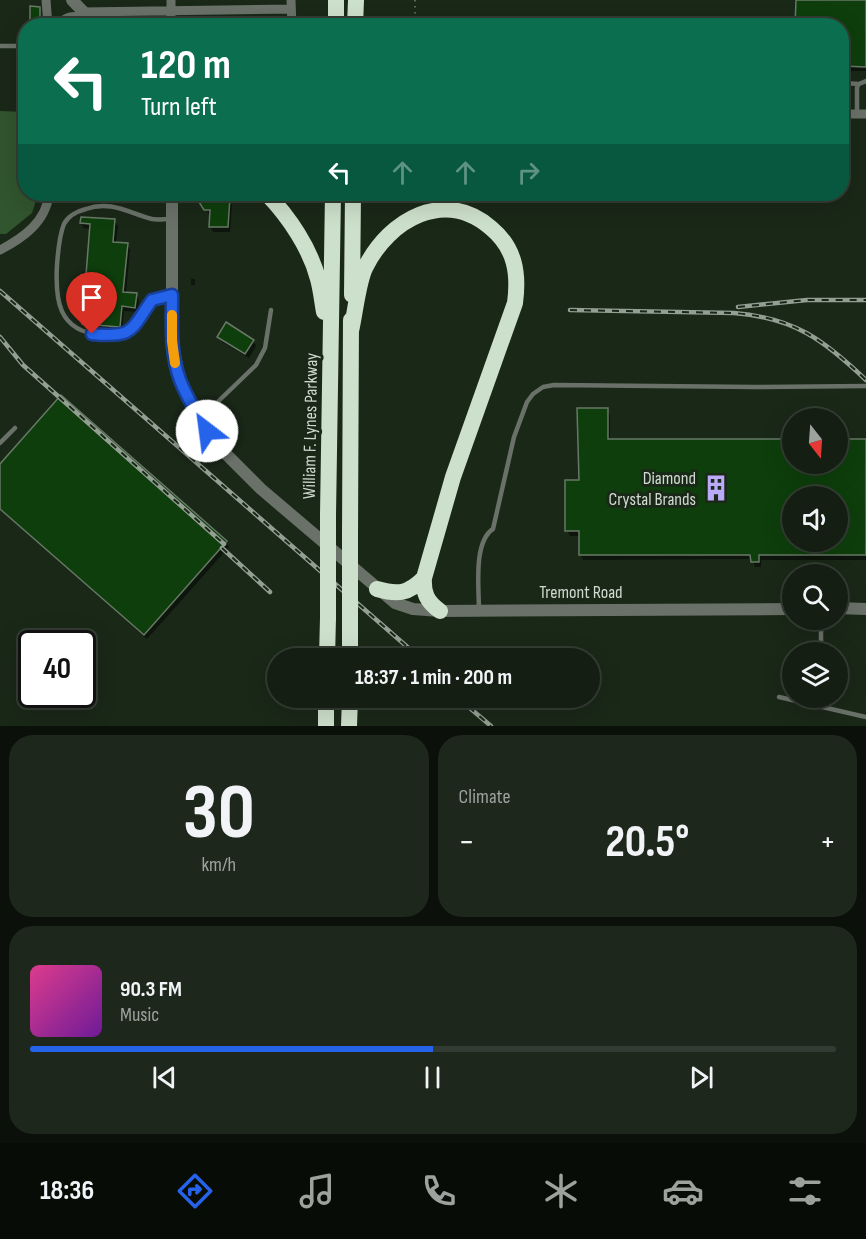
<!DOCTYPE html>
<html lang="en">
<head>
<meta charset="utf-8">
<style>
  body { margin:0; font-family:"Sofia Sans Condensed",sans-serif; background:#1d271b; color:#f1f3f6; height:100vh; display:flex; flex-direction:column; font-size:22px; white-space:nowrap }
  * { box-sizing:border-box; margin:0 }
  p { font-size:20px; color:#9da29f }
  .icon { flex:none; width:33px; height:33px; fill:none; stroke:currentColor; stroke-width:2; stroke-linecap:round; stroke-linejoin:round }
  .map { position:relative; height:726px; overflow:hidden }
  .drawer { display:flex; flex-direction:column; gap:9px; padding:9px; background:#0b100a; flex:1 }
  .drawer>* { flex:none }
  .top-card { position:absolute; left:18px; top:18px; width:831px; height:183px; border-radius:24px; box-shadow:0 6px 24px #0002,0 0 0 2px #333c32; background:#0b6e4f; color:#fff; overflow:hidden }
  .needle { width:39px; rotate:163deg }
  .tools { position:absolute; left:782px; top:408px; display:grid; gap:12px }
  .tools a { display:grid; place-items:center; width:66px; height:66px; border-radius:50%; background:#141e12; box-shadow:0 6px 24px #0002,0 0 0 2px #333c32; font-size:30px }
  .speed { position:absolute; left:18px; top:630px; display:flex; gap:12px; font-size:30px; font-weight:700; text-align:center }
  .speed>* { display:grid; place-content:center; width:78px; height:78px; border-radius:50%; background:#141e12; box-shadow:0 6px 24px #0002,0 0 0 2px #333c32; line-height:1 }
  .speed .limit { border:3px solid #111; border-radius:9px; background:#fff; color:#111 }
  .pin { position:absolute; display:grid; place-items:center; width:51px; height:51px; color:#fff; margin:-62px -26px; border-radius:50% 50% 50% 0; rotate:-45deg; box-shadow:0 0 6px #0007 }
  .pin .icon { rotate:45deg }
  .me { position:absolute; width:66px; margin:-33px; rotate:330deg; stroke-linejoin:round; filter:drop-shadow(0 0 4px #0008) }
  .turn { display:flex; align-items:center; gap:21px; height:126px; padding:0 24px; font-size:27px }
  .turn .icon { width:78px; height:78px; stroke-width:2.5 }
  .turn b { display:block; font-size:42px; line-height:51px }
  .lanes { display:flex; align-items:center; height:57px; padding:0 24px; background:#0003; justify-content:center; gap:30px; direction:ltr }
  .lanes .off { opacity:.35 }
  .big { font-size:45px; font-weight:700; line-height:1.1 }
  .drawer .widget { flex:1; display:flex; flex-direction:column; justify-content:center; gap:9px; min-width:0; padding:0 21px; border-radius:24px; background:#1d271b }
  .drawer .dial { align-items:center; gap:0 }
  .dial b { font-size:78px; line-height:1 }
  .song { display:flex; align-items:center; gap:18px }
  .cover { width:72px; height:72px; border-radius:9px; background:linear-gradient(135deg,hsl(330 70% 55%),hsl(280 70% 35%)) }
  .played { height:6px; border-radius:3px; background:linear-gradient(90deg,#2563eb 50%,#333c32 50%) }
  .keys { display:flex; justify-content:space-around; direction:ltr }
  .heat { display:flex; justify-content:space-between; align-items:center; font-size:33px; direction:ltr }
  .drawer .tiles { flex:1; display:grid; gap:9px; grid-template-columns:1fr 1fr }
  .widget:last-child { grid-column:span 2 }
  .trip { position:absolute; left:267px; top:648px; width:333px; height:60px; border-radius:30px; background:#141e12; box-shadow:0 6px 24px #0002,0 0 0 2px #333c32; font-weight:700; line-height:60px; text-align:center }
  .tab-bar { display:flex; height:96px; justify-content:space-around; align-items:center; background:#080c07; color:#9da29f }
  .tab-bar .icon { width:42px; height:42px }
  .tab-bar .selected { color:#2563eb }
  .tab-bar b { font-size:27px; color:#f1f3f6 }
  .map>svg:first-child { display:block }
</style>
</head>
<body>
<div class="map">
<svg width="866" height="726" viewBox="0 0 866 726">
  <rect width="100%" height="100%" fill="#1a2818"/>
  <path fill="#31552e" d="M0,111L25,112L26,194H38L32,213L6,234H0Z"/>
  <path fill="#0007" fill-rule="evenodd" d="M797,0H866V71H842V26Z
    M203,21L204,23L267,24L268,26H180V22Z
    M161,23L162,26H144V25Z
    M198,194H204L214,205L215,194H225L232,205L230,232H213L210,226L211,215L209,214L196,195Z
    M114,221L118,226L116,243L127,244L130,249L126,294L136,295L139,300L138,312L124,311L122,332L87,329L84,324L85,287L82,282L87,277L91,229L84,228L81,223Z
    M191,279H195V285H191Z
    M219,337L253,341L256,346L249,358L222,342Z
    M607,409L610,415V441H792V464H837V441H866V560H761V567H755L752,559L583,560L580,554V536H570L567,530L580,482ZM792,496H837V542H792Z
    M0,466L226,542L229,547L147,639L0,510Z"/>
  <path fill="#0e3e0c" stroke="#687866" stroke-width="1.5" fill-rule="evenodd" d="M796,0H866V67L842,66V26H795Z
    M30,6L40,7V26H30Z
    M194,194H225V198H230L228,227H209L210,210H204Z
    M81,217L115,219L113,242L128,243L123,292L137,293L135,308L122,306L120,327L82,324L85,283H81V275H86L90,224L80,223Z
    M226,322L254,340L245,354L217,337Z
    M61,395L227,541L144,635L0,509V464Z
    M577,408H608V439H792V464H837V439H866V555H759V562H751L750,555H579V531H565V480H579ZM792,496H837V542H792Z"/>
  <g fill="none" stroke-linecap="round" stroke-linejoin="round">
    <path stroke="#707c6f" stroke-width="1.5" stroke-dasharray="1.5 4.5" stroke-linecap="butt" d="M415,0V26"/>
    <path stroke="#6a7169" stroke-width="4.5" d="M610,26V22
      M0,46H26
      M842,83L859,84
      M857,114V87L859,84L866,81
      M170,219C164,219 157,220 152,219C129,213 110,200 86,209C78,211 68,216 64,224C59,236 58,252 57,265C55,300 58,331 101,335C112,336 122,337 131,330C140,323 146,310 152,300L172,295
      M202,417L256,365L265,348L271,310
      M0,443L15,428
      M479,611C479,589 473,542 493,529L514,437L527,402L533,394L543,387L554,385L755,387L866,386
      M821,620V652
      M779,697L866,717
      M822,698V707"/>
    <path stroke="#6a7169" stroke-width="9" d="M46,0L48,26
      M171,0V26
      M291,0L292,26
      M83,12L291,9
      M57,26C68,14 74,16 89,18
      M842,114H866
      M0,250C23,238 46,222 49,194"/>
    <path stroke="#6a7169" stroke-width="12" d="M72,0L97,26
      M172,194V341L180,380L194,408L207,431L223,451L261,489L395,603L413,609L440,611L792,609
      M837,608L866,609"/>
    <path stroke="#cde0cb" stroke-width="16" d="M336,26V0
      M355,26L356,0
      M267,194C289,217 310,248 318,279C321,290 322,301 324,312
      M352,295L353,194
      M351,331C355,314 358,283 365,268C389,219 445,188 491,228C515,248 519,273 515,303L453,477L424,578C423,593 427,602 440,611
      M328,515L333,194
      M350,536L351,320
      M377,589C398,595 408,594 424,578
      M327,658L328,618
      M350,658V623
      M326,726V698
      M349,726L350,698"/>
    <g stroke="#949f93" stroke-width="4.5">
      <path id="rail" d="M0,291L420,658
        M738,307L807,300H866
        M570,310L734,313C794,318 823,339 866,380
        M0,337L23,365L59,397L224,544
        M222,548L270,592
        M458,698L491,726"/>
    </g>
    <use href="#rail" stroke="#1a2818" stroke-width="2" stroke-dasharray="7" stroke-linecap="butt"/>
    <path stroke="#cde0cb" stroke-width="16" d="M328,618V515
      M350,623V536"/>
  </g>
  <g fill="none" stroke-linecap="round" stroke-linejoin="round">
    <g stroke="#184099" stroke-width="15">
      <path id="route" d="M92,334C134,338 130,331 152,300L172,295C172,324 170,353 180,380C187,398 198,415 207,431"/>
    </g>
    <use href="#route" stroke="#2563eb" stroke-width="10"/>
    <path stroke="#f59e0b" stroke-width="10" d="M172,315V341L175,363"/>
  </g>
  <defs>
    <g id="building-bare" transform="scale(2.07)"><path d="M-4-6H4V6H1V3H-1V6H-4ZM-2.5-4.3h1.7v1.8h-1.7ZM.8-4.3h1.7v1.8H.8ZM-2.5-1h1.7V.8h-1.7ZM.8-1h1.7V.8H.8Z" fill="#b9abf7" stroke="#1a2818" stroke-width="2.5" paint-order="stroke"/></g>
  </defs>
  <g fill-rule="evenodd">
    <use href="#building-bare" x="716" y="488"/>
  </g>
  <g text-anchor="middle" stroke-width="6" stroke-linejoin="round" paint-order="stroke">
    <g font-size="18" fill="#d1dad0" stroke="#1a2818">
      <text transform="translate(310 426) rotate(-89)" y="6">William F. Lynes Parkway</text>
      <text x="581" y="598">Tremont Road</text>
    </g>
    <g font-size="18" fill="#d1dad0" stroke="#1a2818" text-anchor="end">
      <text x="696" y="484">Diamond<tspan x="696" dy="21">Crystal Brands</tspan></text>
    </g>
  </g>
</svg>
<div class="tools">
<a><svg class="needle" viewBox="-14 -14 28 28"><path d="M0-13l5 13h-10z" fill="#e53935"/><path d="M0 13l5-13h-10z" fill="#9da29f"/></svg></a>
<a><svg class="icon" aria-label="sound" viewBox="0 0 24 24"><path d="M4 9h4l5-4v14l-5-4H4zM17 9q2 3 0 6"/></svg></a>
<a><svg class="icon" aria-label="search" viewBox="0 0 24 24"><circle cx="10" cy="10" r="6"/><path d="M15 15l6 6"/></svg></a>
<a><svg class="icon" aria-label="layers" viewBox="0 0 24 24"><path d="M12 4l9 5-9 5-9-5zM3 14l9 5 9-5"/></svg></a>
</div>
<div class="speed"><div class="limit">40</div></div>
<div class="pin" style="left:92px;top:334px;background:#d93025"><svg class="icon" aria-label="arrive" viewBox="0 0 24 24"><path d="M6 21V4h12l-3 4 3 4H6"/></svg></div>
<svg class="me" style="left:207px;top:431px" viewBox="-20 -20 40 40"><circle r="19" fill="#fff"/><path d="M0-13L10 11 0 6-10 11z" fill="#2563eb"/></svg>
<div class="trip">18:37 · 1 min · 200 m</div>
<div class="top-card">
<div class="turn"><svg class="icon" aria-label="left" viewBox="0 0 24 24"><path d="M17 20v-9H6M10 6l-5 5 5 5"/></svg><div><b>120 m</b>Turn left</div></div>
<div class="lanes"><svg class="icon" aria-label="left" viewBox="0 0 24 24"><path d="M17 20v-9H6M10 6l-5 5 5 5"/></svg><svg class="icon off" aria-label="ahead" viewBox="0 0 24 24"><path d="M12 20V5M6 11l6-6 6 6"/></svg><svg class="icon off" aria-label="ahead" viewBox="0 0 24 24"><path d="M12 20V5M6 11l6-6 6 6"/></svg><svg class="icon off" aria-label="right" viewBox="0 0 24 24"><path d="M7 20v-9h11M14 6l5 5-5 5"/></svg></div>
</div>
</div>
<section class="drawer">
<div class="tiles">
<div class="widget dial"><b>30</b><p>km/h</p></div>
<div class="widget"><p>Climate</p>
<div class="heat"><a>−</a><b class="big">20.5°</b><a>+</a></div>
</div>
<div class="widget">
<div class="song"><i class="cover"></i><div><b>90.3 FM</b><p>Music</p></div></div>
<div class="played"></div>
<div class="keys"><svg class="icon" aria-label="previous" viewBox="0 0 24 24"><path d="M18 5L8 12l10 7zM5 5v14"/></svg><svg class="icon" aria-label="pause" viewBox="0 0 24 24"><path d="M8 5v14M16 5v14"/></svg><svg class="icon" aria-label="next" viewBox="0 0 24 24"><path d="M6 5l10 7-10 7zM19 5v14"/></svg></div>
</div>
</div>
</section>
<nav class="tab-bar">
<b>18:36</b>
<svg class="icon selected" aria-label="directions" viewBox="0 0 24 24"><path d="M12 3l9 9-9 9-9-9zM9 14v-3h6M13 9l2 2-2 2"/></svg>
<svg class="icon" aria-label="music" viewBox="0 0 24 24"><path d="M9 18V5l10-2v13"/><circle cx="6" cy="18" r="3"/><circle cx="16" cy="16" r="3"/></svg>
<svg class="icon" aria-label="phone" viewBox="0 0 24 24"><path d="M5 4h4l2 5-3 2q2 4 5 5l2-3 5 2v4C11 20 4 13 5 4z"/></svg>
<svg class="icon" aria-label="climate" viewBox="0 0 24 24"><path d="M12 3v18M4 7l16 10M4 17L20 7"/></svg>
<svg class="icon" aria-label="car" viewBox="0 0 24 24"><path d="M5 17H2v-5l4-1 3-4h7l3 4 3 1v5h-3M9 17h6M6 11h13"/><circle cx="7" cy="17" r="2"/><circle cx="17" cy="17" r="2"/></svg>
<svg class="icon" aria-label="filters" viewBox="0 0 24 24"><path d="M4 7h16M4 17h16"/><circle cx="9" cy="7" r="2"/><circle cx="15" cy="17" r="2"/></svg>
</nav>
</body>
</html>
